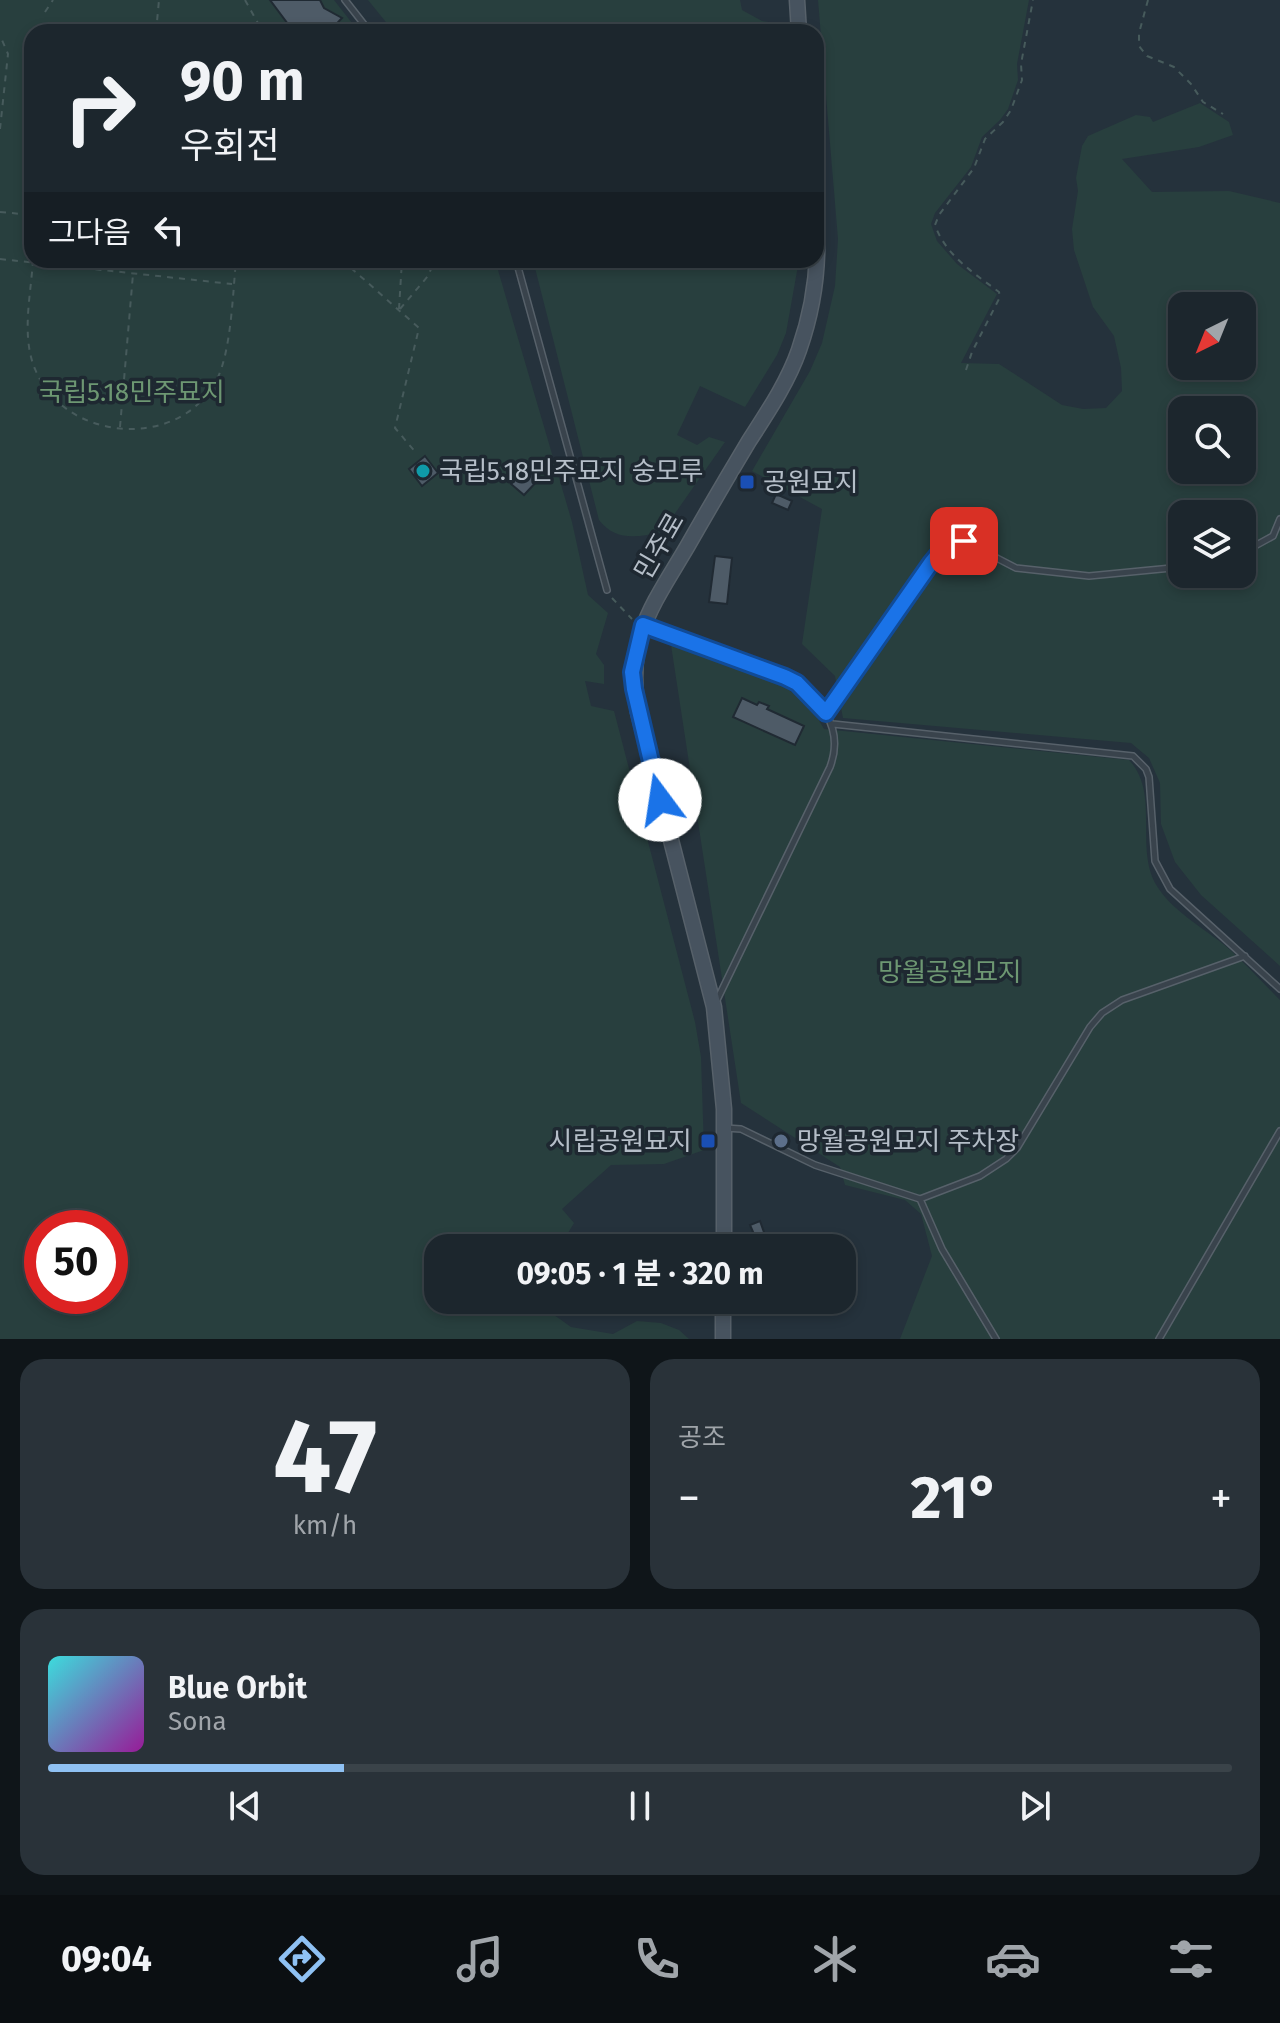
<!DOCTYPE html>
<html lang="ko">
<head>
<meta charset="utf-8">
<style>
  body { margin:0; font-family:"Fira Sans","Noto Sans KR",sans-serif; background:#293239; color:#f1f3f6; height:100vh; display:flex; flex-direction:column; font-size:30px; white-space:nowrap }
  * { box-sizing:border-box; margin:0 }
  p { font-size:26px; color:#a0a5aa }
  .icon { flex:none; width:44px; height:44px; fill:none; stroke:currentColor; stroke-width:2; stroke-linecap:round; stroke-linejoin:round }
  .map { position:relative; height:1339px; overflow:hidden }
  .details { display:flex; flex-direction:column; gap:20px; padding:20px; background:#0f1519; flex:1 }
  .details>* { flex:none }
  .top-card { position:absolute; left:24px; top:24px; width:800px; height:244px; border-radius:24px; box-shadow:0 4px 12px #0003,0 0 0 2px #3a4349; background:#1c262d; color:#f1f3f6; overflow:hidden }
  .needle { width:52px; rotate:223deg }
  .tools { position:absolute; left:1168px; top:292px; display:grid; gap:16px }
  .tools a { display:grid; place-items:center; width:88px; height:88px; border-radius:16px; background:#1c262d; box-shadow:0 4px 12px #0003,0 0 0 2px #3a4349; font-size:40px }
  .speed { position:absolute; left:24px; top:1210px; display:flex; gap:16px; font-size:40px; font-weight:700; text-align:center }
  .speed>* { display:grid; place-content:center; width:104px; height:104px; border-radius:50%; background:#1c262d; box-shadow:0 4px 12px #0003,0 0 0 2px #3a4349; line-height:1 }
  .speed .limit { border:12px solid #d22; background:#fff; color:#111 }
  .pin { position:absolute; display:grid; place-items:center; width:68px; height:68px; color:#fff; margin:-34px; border-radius:16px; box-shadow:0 4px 12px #0006 }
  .me { position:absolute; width:88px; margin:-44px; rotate:346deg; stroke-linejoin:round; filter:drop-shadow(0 0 6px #0008) }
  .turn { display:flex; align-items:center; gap:28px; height:168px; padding:0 24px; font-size:36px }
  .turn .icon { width:104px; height:104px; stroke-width:2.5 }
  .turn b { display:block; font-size:56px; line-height:68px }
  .then { display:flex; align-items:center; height:76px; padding:0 24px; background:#0003; gap:16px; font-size:30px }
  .big { font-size:60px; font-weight:700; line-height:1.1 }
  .details .tile { flex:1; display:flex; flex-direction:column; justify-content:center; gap:12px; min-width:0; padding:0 28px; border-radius:24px; background:#293239 }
  .details .dial { align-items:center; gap:0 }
  .dial b { font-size:104px; line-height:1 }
  .song { display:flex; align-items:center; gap:24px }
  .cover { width:96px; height:96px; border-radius:12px; background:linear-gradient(135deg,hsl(180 70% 55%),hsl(300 70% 35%)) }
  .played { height:8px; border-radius:4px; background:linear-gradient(90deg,#8fc1f3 25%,#3a4349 25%) }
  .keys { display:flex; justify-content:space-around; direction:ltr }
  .heat { display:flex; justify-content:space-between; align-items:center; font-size:44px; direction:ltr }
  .details .tiles { flex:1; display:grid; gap:20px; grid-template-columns:1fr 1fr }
  .tile:last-child { grid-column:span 2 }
  .trip { position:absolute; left:424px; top:1234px; width:432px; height:80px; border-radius:24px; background:#1c262d; box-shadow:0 4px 12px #0003,0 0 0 2px #3a4349; font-weight:700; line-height:80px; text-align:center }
  .dock { display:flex; height:128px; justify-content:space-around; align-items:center; background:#0b0f12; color:#a0a5aa }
  .dock .icon { width:56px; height:56px }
  .dock .active { color:#8fc1f3 }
  .dock b { font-size:36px; color:#f1f3f6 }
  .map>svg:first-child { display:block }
</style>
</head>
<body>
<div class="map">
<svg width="1280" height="1339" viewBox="0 0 1280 1339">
  <rect width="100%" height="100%" fill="#25323c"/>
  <path fill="#283f3e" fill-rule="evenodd" d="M0,0H334L359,32H32V260H495L572,522L588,595L608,613L596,654L604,665V684L585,681L591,706L614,711L695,1022L701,1057L704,1150L664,1164L611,1165L562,1209L574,1223L559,1248H438V1300H533L571,1327L613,1334L637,1321L661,1323L679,1330L689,1339H0ZM42,1228H110V1296H42Z
    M368,0H740L742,10L762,21L781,24L783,32H394Z
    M818,0H1029L1017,64L1018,80L1008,109L1000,120L982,137L971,167L935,213L931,224L937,241L957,264L997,294L961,363L999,364L1062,405L1083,409L1106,408L1122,391L1121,368L1114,336L1093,307L1074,250L1072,229L1078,191L1076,178L1082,146L1088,136L1136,115L1150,117L1153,122L1200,103L1229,122L1233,135L1199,147L1122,159L1152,192L1229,191L1280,203V966L1201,895L1175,862L1161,824L1160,783L1149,758L1131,743L843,718L835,676L802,644L822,509L752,471L810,371L822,343L835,286L838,239ZM1182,306H1242V366H1182ZM1182,410H1242V470H1182ZM1182,514H1242V574H1182Z
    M533,260H799L786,333L777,355L745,407L700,386L677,435L697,445L709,437L725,442L662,532C638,537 616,542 599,520Z
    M671,645C724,663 796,674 824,729L1129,760C1160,793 1135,845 1155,883C1171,911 1204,928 1228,948C1246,964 1263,983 1280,1000V1339H900L932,1256L921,1214L905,1200L845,1185L840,1167L741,1103Z"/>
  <path fill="#4e5b67" stroke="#202a33" stroke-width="2" d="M270,0H320L324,8L342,18L329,32H294Z
    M425,456L438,473L422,486L409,469Z
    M527,466L540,478L524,495L511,484Z
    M776,494L792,501L788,510L772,503Z
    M715,556L732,558L727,604L709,602Z
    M742,698L757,705L759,702L769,706L767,709L804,726L795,745L733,717Z
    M760,1221L765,1235L756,1239L750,1225Z"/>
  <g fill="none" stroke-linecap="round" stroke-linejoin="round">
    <g stroke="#57616a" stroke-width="8">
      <path id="lane" d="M345,0L370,32
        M516,260L607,590
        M1242,553L1273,536L1280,519
        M648,627L785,677C820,696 845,727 830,767L717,1000
        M826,712L874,641L949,541H964L1016,568L1089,576L1182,567
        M833,724L1133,756L1146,769L1149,777L1155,861L1170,889L1280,989
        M725,1128L741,1129L815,1165L920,1199L980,1176L1006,1159L1017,1148L1090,1027L1102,1013L1122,1000L1245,956
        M920,1199L942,1249L996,1339
        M1159,1339L1280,1131"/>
    </g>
    <g stroke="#57616a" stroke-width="17">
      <path id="secondary" d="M797,0L799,32
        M724,1248V1109L714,1007L638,712C626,637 651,608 687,547C707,512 728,476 749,441C767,413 788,382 799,350C814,307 820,263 816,218
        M723,1339V1300"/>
    </g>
    <path stroke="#475b5c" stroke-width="2" stroke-dasharray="6 6" stroke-linecap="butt" d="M245,0L263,32
      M1148,0L1139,33V46L1147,56L1174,67L1191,84L1203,102L1223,114
      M45,12L53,0
      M156,32L159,0
      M0,129L8,54L2,40
      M0,212L32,215
      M0,259L232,284
      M33,260C31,294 21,336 35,369C64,442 180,452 217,379C231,352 233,292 236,260
      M342,260L419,328L395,428L417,454
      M399,309L402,260
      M400,309L428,276L435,260
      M966,370L972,352L1000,297L999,292C974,273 946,256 935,225L939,215L974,168L985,139L1003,122L1011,110L1022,80L1021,64L1033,0
      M120,427L133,274
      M612,598L632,619"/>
    <use href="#lane" stroke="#39434c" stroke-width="5"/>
    <use href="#secondary" stroke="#47535f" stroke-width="14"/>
  </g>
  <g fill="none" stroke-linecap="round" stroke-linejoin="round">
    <g stroke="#114b97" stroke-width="20">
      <path id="route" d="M660,800L634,689L632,672L643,625L785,677L797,683L826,713L931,563L949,541H964"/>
    </g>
    <use href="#route" stroke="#1a73e8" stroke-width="14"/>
  </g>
  <circle fill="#0f9aa8" stroke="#1e2831" stroke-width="3" cx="423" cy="471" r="8"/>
  <g fill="#1a4fb4" stroke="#1e2831" stroke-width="3">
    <rect x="739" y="474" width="16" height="16" rx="4"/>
    <rect x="700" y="1133" width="16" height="16" rx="4"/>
  </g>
  <circle fill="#5c6f8a" stroke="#1e2831" stroke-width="3" cx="781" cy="1141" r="8"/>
  <g text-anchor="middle" stroke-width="7" stroke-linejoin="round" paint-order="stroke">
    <g font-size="26" fill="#6d9772" stroke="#1e2831">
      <text x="132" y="401">국립5.18민주묘지</text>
      <text x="950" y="981">망월공원묘지</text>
    </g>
    <g font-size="26" fill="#b5bec8" stroke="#1e2831" text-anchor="start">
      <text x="439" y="480">국립5.18민주묘지 숭모루</text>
      <text x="763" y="491">공원묘지</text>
      <text x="692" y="1150" text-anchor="end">시립공원묘지</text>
      <text x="797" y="1150">망월공원묘지 주차장</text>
    </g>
    <g font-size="26" fill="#b5bec8" stroke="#1e2831">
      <text transform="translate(659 546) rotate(-60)" y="9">민주로</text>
    </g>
  </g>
</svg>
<div class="tools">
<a><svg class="needle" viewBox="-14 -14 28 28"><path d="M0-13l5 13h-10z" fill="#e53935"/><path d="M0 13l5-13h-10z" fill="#a0a5aa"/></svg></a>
<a><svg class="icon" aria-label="search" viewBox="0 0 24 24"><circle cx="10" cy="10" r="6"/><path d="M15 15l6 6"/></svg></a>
<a><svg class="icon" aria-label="layers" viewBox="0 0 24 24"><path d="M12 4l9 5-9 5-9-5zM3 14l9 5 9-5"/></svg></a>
</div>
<div class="speed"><div class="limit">50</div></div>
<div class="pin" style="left:964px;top:541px;background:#d93025"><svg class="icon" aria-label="arrive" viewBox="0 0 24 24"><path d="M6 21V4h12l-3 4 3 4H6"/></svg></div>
<svg class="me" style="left:660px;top:800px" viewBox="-20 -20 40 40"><circle r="19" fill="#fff"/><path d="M0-13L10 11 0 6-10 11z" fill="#1a73e8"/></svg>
<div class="trip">09:05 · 1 분 · 320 m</div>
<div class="top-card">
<div class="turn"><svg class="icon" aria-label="right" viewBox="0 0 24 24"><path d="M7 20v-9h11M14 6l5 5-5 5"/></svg><div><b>90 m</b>우회전</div></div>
<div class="then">그다음<svg class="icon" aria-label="left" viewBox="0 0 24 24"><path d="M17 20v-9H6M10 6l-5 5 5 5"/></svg></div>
</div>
</div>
<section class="details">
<div class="tiles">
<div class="tile dial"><b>47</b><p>km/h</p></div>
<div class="tile"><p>공조</p>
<div class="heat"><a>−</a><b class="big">21°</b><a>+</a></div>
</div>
<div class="tile">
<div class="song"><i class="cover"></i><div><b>Blue Orbit</b><p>Sona</p></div></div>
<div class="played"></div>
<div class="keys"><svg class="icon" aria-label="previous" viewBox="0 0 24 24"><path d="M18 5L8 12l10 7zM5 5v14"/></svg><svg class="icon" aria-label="pause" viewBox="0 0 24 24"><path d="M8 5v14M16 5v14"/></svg><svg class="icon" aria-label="next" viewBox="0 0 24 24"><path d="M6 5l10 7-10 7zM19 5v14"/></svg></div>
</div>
</div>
</section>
<nav class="dock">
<b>09:04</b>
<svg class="icon active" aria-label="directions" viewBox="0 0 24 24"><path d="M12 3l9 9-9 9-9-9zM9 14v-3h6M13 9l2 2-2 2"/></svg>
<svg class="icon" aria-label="music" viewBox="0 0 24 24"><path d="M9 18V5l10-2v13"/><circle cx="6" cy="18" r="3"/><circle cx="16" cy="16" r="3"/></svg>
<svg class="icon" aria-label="phone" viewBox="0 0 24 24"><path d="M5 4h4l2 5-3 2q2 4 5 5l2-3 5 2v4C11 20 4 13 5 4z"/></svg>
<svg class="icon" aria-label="climate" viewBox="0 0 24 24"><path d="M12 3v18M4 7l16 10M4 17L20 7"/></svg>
<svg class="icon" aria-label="car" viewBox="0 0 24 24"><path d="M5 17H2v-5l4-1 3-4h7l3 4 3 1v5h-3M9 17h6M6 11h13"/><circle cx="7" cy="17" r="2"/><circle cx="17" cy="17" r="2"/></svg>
<svg class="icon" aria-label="filters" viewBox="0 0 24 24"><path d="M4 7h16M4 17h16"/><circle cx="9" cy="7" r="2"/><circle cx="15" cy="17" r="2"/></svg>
</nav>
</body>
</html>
